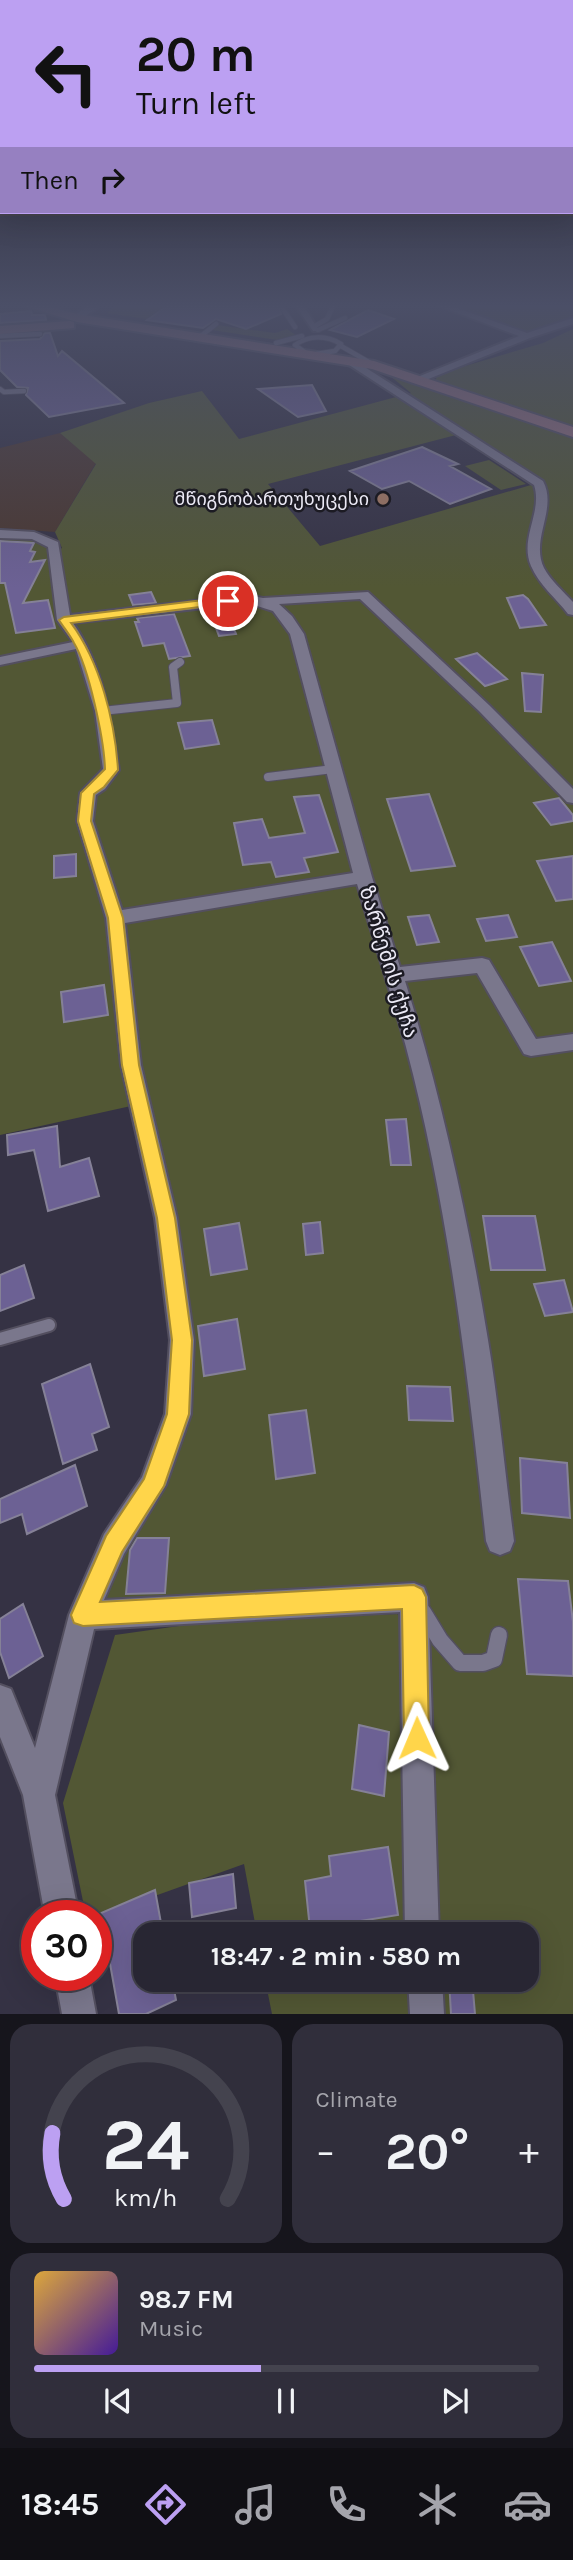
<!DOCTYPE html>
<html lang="en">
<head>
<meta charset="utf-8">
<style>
  body { margin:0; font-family:Karla,"Noto Sans Georgian",sans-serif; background:#302e3b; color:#f1f3f6; height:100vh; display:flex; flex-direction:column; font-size:26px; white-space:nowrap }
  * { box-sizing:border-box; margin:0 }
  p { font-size:23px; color:#a5a5ac }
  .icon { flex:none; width:38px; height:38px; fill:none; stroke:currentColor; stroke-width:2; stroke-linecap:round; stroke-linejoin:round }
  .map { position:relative; height:2014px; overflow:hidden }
  .sheet { display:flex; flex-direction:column; gap:10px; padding:10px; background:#16151c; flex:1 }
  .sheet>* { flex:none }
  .top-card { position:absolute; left:0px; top:0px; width:574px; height:214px; box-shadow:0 7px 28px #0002,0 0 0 2px #44434e; background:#bca0f2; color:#111; overflow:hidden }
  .speed { position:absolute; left:21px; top:1900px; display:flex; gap:14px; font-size:35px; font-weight:700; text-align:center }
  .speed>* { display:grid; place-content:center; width:91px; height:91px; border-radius:50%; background:#282633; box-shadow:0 7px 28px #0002,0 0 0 2px #44434e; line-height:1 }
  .speed .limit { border:10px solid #d22; background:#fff; color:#111 }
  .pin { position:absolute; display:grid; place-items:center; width:60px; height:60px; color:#fff; margin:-30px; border:4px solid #fff; border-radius:50%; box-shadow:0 2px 7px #0007 }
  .me { position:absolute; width:77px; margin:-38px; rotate:359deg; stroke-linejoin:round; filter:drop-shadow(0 0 5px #0008) }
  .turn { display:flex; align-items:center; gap:24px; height:147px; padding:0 21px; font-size:32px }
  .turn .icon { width:91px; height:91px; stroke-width:2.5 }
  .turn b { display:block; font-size:49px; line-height:60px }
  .then { display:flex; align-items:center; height:66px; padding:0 21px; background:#0003; gap:14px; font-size:26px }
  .big { font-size:52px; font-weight:700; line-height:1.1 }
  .sheet .tile { flex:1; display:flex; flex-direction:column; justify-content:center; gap:10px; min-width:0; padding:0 24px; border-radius:21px; background:#302e3b }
  .sheet .dial { align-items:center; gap:0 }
  .dial svg { height:182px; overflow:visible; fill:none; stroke:#44434e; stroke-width:7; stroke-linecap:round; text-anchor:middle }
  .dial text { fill:#f1f3f6; stroke:none }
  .song { display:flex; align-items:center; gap:21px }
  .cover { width:84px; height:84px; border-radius:10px; background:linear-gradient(135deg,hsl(40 70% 55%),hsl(260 70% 35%)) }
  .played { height:7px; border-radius:4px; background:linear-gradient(90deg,#bca0f2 45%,#44434e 45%) }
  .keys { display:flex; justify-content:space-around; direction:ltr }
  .heat { display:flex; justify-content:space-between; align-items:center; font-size:38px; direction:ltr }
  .sheet .tiles { flex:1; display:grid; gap:10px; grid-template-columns:1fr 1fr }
  .tile:last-child { grid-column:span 2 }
  .trip { position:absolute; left:133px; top:1922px; width:406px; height:70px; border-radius:21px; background:#282633; box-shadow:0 7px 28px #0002,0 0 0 2px #44434e; font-weight:700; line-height:70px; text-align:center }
  .tab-bar { display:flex; height:112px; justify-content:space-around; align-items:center; background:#100f14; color:#a5a5ac }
  .tab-bar .icon { width:49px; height:49px }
  .tab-bar .on { color:#bca0f2 }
  .tab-bar b { font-size:32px; color:#f1f3f6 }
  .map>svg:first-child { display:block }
</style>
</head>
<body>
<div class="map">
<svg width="573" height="2014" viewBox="0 0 573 2014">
  <rect width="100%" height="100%" fill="#353244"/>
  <path fill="#4a3730" d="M60,433L96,463L55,532L0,528V448Z"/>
  <path fill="#525734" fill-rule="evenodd" d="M116,306H158L163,307L146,319L106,313Z
    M447,306H573V318L533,331H517Z
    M217,325L275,333L287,329L297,336L284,341L212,330Z
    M573,329V428L435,381L438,374L543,343Z
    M384,371L573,436V2014H434L430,1979H527V1934H424L414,1597L83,1615L153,1485L182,1340L140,1104L0,1135V536C19,537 43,534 53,553L62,548L55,532L96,464L60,433L149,403L202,391L239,439L411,393ZM456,435L531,485L320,546L268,484Z
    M489,460L526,484L501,490L465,466Z
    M397,1614L409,1623L414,1934H257L244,1864L96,1917L86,1916L63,1803L115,1635L207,1622Z
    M265,1979H414L415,2014H272Z"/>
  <path fill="#6c6194" stroke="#858197" stroke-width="2" d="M167,306H279L281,314L246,329L216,319L203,328L147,320Z
    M368,310L394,319L357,337L330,330Z
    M31,311L32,315H45L46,320L0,323V314Z
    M45,333H50L58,356L62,351L124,403L49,417L26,395L28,388L17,387L0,370V341L40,339Z
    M312,385L326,411L298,417L258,389Z
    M422,447L458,464L450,466L491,489L450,504L409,481L382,489L350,471Z
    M0,541L34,543L30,551L35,552L30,562L45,560L23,603L48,600L55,628L16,633L5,583H0Z
    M151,592L156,603L133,605L129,595Z
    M523,595L528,599L546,625L520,628L507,598Z
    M174,614L190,656L169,659L164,643L143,646L135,622H139L137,618Z
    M230,618L236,634L219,636L213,620Z
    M477,653L507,679L485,686L456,659Z
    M522,673L543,675L541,712L525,711Z
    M212,720L219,744L185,749L178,723Z
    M429,794L455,866L411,871L387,799Z
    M319,795L338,852L304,858L309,872L276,877L271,862L243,865L234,823L262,819L269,838L305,833L294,797Z
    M559,798L573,815V821L551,825L534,803Z
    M76,854V876L54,878V856Z
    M573,856V899L556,901L537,861Z
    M429,915L439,942L417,945L408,917Z
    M508,915L517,937L486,941L477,919Z
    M552,942L571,981L539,986L520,947Z
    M104,985L108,1015L64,1022L61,992Z
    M406,1119L411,1165H391L386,1120Z
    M57,1126L60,1167L89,1158L99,1196L48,1211L34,1150L8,1155L7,1135Z
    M483,1216H535L545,1270H491Z
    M320,1222L323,1253L306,1255L303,1224Z
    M239,1223L247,1269L211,1275L204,1229Z
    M24,1265L34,1298L0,1311V1275Z
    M564,1280L573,1312L545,1316L534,1284Z
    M237,1319L245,1369L204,1376L198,1326Z
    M90,1364L109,1427L92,1434L97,1450L63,1464L42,1384Z
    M407,1386L450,1387L453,1421L409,1420Z
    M306,1410L315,1473L276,1479L269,1415Z
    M520,1458L567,1463L570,1518L522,1513Z
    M75,1465L87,1506L27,1534L22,1514L0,1523V1499Z
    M137,1538H169L165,1593L126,1594L130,1550Z
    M518,1579L568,1581L573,1622V1676L527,1674Z
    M23,1604L43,1656L9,1678L0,1652V1619Z
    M359,1725L389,1732L384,1796L352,1789Z
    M388,1847L398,1915L310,1929L305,1881L331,1876L329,1856Z
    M233,1874L236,1908L192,1917L189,1883Z
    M155,1890L163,1934H145V1979H172L176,2000L146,2014H119L101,1913Z
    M449,1979H472L475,2014H451Z"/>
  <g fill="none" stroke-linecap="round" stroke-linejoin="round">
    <g stroke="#534f5f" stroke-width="6">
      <path id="lane-far3" d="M283,309L295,327
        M315,326L327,319L333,306
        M318,330L345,318
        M0,336L40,334
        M201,336L216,324
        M276,343L302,336
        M341,346L374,365
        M306,353L295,345C309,335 326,335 341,344L335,351L316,354
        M0,389L4,392L24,391"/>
    </g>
    <g stroke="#534f5f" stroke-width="10">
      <path id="lane-far2" d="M102,711L177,703L173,667L180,662
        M268,777L333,769"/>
    </g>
    <g stroke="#534f5f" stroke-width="16">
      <path id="lane-far1" d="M0,1339L49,1325"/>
    </g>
    <g stroke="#534f5f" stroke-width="19">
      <path id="lane" d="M423,1612L440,1640L460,1663H483L494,1659L499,1635"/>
    </g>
    <g stroke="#534f5f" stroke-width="4">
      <path id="street" d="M87,306L97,308L80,320H74V316Z
        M296,306H304L319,331H313Z
        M439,306H451L527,333L573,318V324L530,338L421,382H415V378L519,336Z
        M343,357H349L543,481C558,509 530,539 544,568C551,581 563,591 573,602V615L568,614C556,598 539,585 531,566C519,538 543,512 534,485L343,361Z
        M0,530L34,532L58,542L70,615L248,595L263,598L368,592L489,705L573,789V803L567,802L479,711L360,599L279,604L292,616L304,634L372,877L400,967L482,958L489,960L536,1039L573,1034V1050L531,1056L524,1054L477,973L405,981C442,1098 468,1219 488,1340C499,1406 505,1474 514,1541L510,1551L500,1555L490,1551L486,1541C468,1376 449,1209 406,1047C391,992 373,938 357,884L125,923L141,1065L177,1218L194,1340L191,1414L166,1485L124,1554L104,1600L414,1583L424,1587L428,1597L439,1934H405L400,1612L94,1629L55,1795L79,1916H45L23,1795L0,1737V1685L11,1689L35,1748L69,1615L104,1534L142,1477L165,1414L170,1340L155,1218L121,1065L106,918L77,821L80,793L103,769L95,711L76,649L0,665V657L73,642L57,620L48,547L32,539L0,538ZM248,603L273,611L290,634L353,873L122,910L93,821L96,795L105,789L119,770C111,719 103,665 73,623Z
        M55,1976H89L96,2014H62Z
        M408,1979H442L444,2014H410Z"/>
    </g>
    <g stroke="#534f5f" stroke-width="4">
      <path id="secondary" d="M25,306H46L77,314L374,361L573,427V437L372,369L77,322Z
        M70,321L74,322V328L0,334V326Z"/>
    </g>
    <use href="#lane-far3" stroke="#7a778c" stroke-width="4.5"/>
    <use href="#lane-far2" stroke="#7a778c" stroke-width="8"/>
    <use href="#lane-far1" stroke="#7a778c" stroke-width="12"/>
    <use href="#lane" stroke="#7a778c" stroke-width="16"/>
    <use href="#street" fill="#7a778c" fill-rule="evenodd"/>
    <use href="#secondary" fill="#916e7b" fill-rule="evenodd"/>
  </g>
  <linearGradient id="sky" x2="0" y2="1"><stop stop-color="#1d1c25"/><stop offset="0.52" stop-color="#4b4f67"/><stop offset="1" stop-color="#4b4f67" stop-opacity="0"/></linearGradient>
  <rect width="573" height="588" fill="url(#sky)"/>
  <path fill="#ffd54a" stroke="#a68a30" stroke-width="2" d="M228,597L234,601L232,603L71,623C100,662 115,721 118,770L104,787L94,794L91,821L123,918L139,1065L175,1218L192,1340L189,1414L164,1486L122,1552L100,1602L414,1585L422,1589L426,1597L429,1738L426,1747L417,1751L408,1747L404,1738L402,1609L83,1626L74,1623L71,1615L106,1536L144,1479L167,1414L172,1340L157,1218L122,1065L108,918L78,821L81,793L105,769C104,739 89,668 74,643C70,635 64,628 59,620L64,617Z"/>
  <circle fill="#8d6e63" stroke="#1c1b23" stroke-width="2.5" cx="383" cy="499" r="7"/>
  <g text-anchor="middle" stroke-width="5" stroke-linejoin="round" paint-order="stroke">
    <g font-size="18" fill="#eceaf6" stroke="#1c1b23" text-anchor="end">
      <text x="369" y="505">მწიგნობართუხუცესი</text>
    </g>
    <g font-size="21" fill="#eceaf6" stroke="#1c1b23">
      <text transform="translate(389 962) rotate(73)" y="7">ზარწემის ქუჩა</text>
    </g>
  </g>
</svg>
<div class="speed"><div class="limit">30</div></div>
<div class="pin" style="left:228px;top:601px;background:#d93025"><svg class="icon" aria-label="arrive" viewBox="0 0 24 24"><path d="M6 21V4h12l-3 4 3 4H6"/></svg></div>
<svg class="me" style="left:417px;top:1738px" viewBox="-20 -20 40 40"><path d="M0-17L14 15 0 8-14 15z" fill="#ffd54a" stroke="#fff" stroke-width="4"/></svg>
<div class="trip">18:47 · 2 min · 580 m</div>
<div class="top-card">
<div class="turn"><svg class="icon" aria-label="left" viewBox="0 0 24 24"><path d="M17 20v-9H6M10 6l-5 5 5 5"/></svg><div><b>20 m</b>Turn left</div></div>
<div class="then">Then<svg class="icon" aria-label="right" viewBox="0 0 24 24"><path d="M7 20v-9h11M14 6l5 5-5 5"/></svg></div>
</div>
</div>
<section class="sheet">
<div class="tiles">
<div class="tile dial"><svg viewBox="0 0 100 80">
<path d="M14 69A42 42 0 1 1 86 69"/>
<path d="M14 69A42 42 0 0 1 9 40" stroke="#bca0f2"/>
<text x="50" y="56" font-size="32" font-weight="700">24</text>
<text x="50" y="72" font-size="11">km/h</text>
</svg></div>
<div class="tile"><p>Climate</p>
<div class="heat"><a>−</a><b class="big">20°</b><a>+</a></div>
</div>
<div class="tile">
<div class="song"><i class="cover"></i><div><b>98.7 FM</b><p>Music</p></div></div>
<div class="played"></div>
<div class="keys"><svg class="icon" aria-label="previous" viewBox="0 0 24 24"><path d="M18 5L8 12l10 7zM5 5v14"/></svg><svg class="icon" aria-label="pause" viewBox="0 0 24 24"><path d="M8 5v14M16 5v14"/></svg><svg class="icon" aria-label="next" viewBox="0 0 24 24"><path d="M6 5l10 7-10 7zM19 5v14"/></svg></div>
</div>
</div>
</section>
<nav class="tab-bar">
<b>18:45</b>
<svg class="icon on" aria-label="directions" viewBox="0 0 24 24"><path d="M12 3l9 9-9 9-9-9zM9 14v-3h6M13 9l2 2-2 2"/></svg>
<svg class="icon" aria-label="music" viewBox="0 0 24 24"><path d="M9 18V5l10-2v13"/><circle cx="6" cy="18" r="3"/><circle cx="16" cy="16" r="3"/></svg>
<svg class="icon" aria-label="phone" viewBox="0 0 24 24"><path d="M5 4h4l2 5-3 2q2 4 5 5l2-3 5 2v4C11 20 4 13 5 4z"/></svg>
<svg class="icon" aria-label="climate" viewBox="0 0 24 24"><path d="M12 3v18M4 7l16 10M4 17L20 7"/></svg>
<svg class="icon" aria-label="car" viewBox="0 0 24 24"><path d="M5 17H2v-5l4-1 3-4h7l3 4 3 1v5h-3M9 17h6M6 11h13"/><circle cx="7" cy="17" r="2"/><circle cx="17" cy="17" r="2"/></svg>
</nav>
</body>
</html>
